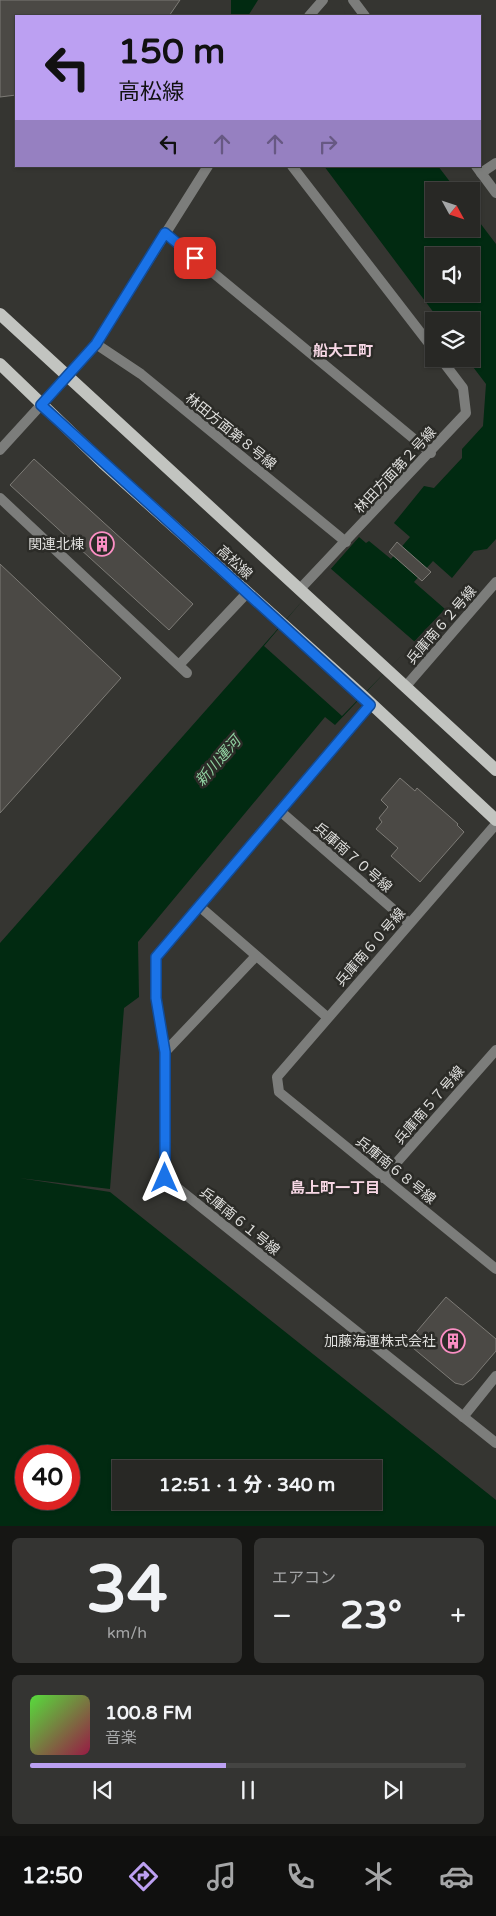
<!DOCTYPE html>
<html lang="ja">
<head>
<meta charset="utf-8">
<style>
  body { margin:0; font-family:"Varela Round","Noto Sans JP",sans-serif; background:#343432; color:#f1f3f6; height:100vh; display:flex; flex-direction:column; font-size:19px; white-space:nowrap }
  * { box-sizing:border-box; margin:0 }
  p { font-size:16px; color:#a5a6a7 }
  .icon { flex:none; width:28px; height:28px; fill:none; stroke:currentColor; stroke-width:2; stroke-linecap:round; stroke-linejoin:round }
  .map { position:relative; height:1526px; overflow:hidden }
  .side { display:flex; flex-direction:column; gap:12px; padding:12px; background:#161614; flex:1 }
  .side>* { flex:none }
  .guide { position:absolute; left:15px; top:15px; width:466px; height:152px; border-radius:0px; box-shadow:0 1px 4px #0004,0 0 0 1px #444442; background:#bca0f2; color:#111; overflow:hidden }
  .needle { width:32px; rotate:130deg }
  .tools { position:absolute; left:425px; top:182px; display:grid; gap:10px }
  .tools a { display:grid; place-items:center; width:55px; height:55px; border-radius:0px; background:#282825; box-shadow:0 1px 4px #0004,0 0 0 1px #444442; font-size:25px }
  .speed { position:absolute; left:15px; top:1445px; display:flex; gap:10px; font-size:25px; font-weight:700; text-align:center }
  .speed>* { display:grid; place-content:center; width:65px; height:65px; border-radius:50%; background:#282825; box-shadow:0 1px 4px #0004,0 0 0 1px #444442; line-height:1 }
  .speed .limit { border:8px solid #d22; background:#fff; color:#111 }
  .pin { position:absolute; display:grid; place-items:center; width:42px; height:42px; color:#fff; margin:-21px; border-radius:10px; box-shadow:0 2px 8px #0006 }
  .me { position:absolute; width:55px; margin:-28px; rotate:0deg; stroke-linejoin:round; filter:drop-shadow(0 0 4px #0008) }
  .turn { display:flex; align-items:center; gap:18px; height:105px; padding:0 20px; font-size:22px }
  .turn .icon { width:65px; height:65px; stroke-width:2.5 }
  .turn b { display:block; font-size:35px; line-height:42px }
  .lanes { display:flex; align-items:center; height:48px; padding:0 20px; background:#0003; justify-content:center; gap:25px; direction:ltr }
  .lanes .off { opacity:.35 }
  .big { font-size:38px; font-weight:800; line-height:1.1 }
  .side .tile { flex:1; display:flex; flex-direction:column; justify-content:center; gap:8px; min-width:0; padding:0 18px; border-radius:8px; background:#343432 }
  .side .dial { align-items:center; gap:0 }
  .dial b { font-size:65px; line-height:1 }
  .song { display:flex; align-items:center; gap:15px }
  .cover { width:60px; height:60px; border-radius:8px; background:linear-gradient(135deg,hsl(110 70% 55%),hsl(340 70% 35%)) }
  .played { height:5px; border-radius:2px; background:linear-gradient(90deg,#bca0f2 45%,#444442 45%) }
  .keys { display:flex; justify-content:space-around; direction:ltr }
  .heat { display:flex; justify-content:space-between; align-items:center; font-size:28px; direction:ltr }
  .side .tiles { flex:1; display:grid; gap:12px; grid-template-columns:1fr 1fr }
  .tile:last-child { grid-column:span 2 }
  .trip { position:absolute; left:112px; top:1460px; width:270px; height:50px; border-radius:0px; background:#282825; box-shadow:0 1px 4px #0004,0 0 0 1px #444442; font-weight:800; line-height:50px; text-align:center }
  .dock { display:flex; height:80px; justify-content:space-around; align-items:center; background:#10100f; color:#a5a6a7 }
  .dock .icon { width:35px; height:35px }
  .dock .selected { color:#bca0f2 }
  .dock b { font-size:22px; color:#f1f3f6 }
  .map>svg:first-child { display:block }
</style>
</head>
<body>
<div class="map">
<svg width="496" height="1526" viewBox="0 0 496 1526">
  <rect width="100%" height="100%" fill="#353531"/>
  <path fill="#012a11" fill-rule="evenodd" d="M231,0H337L344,16H231Z
    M324,166H438L457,191H434V229H471V211L496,244V539L487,549L474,551L452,578L433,561L414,582L445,609L335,725L325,717L138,942L139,997L124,1008L110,1189L19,1178L110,1192L496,1500V1526H0V943L359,537L366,543L369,541L391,559L410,537L394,523L424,486L434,488L462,458V449L483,426L486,384L467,359H471V321H440ZM434,256H471V294H434ZM26,1456H69V1499H26ZM121,1469H374V1501H121Z"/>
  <path fill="#353531" d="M258,0H340L346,16H248Z
    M330,568L415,642L342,716L264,646Z"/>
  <path fill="#4b4945" stroke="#7d7b76" d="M0,0H180L169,16H16V95L0,97Z
    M34,459L193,604L169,630L10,485Z
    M397,542L431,572L422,581L389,552Z
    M0,564L121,678L0,813Z
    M400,778L415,791L417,788L458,824L457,825L464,832L420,882L391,856L398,848L376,829L382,822L379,818L388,807L381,800Z
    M446,1297L496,1339V1351L472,1379L463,1385L455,1383L407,1343Z"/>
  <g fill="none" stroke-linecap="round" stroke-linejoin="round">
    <path stroke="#7c7d7b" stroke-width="10" d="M0,450L41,405
      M0,498L187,673
      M179,665L247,593"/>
    <path stroke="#7c7d7b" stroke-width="10" d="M292,166L434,350
      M481,173L496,163
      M165,233L431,453
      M96,344L141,374L346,542
      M300,589L466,413L463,388L441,359
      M406,686L496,582
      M280,811L409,923
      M496,824L277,1077L279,1092L496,1269
      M199,906L327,1017
      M165,1052L256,956
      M383,1178L496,1050
      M463,1417L496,1376"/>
    <path stroke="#7c7d7b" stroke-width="10" d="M353,0L365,16
      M309,16L323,0
      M476,166L496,193
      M41,405L96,344L208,166
      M370,705L156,957V998L165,1052V1178L496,1443"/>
    <path stroke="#c2c4c0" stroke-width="12" d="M0,314L496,770
      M0,364L103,463L363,696L496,820"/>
  </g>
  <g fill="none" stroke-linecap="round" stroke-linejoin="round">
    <g stroke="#114b97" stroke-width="12">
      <path id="route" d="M165,1178V1052L156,998V957L370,705L41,405L96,344L165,233L195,258"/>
    </g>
    <use href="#route" stroke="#1a73e8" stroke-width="9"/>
  </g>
  <defs>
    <g id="building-ring" transform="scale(1.25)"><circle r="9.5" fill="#2b2b27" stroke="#fb8fc4" stroke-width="1.5"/><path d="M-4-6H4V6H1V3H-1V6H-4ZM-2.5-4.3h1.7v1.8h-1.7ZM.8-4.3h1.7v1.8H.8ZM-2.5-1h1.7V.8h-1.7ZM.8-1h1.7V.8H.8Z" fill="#fb8fc4"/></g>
  </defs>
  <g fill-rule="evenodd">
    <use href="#building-ring" x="102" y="544"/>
    <use href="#building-ring" x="453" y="1341"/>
  </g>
  <g text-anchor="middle" stroke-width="5" stroke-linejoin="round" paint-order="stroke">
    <g font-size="14" fill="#dfdfdd" stroke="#2b2b27">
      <text transform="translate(231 431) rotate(39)" y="5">林田方面第８号線</text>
      <text transform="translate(395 470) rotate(-47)" y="5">林田方面第２号線</text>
      <text transform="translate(235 562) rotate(42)" y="5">高松線</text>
      <text transform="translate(441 625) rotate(-49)" y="5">兵庫南６２号線</text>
      <text transform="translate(353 857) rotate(41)" y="5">兵庫南７０号線</text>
      <text transform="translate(370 947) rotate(-49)" y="5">兵庫南６０号線</text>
      <text transform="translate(429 1105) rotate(-49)" y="5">兵庫南５７号線</text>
      <text transform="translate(396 1170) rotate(39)" y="5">兵庫南６８号線</text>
      <text transform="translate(240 1221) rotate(39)" y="5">兵庫南６１号線</text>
    </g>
    <g font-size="14" fill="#dfdfdd" stroke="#2b2b27" text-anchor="end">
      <text x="84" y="549">関連北棟</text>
      <text x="436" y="1346">加藤海運株式会社</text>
    </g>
    <g font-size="15" font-weight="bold" fill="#f7d7e5" stroke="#2b2b27">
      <text x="343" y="356">船大工町</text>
      <text x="335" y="1193">島上町一丁目</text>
    </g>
    <g font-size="15" font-style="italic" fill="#90d0a0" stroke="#2b2b27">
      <text transform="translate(218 761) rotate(-49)" y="5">新川運河</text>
    </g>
  </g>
</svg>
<div class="tools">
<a><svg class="needle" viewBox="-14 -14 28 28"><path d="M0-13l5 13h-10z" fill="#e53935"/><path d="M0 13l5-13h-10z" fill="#a5a6a7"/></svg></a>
<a><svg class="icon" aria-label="sound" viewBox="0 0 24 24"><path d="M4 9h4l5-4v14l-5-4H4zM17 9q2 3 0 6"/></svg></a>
<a><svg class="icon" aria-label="layers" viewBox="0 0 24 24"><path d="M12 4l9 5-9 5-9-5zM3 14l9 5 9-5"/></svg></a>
</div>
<div class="speed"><div class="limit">40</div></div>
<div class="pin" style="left:195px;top:258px;background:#d93025"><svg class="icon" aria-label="arrive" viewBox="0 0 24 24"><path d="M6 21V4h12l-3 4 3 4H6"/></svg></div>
<svg class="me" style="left:165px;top:1178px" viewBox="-20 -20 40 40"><path d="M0-17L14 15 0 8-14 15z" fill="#1a73e8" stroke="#fff" stroke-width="4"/></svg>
<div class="trip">12:51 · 1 分 · 340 m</div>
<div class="guide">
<div class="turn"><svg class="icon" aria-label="left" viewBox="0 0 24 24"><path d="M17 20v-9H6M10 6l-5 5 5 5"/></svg><div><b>150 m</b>高松線</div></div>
<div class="lanes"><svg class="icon" aria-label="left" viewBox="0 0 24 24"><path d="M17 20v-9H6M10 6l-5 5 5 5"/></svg><svg class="icon off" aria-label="ahead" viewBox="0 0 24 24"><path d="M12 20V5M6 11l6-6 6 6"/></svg><svg class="icon off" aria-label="ahead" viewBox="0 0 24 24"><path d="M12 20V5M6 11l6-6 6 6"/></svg><svg class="icon off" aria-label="right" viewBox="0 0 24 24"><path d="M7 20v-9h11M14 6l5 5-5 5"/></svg></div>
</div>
</div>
<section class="side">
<div class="tiles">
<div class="tile dial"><b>34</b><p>km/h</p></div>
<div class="tile"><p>エアコン</p>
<div class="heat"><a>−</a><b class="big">23°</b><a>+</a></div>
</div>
<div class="tile">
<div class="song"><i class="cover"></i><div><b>100.8 FM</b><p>音楽</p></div></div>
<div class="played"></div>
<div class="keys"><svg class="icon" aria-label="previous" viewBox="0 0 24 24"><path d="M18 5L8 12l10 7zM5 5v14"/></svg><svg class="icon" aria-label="pause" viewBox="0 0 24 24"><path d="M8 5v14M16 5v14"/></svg><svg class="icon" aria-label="next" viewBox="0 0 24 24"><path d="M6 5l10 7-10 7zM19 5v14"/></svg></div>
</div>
</div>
</section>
<nav class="dock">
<b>12:50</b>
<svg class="icon selected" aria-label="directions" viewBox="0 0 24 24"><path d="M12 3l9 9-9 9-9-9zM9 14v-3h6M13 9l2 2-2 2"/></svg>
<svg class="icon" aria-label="music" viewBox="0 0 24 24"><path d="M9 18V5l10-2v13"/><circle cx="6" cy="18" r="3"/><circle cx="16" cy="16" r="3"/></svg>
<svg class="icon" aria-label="phone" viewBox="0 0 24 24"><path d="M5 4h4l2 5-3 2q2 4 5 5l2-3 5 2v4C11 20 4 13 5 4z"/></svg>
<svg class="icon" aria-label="climate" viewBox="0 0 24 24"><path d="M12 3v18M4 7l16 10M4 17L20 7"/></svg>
<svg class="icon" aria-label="car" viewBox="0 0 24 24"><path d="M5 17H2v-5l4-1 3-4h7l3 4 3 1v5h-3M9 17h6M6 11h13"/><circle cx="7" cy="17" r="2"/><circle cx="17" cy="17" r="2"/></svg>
</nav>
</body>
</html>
